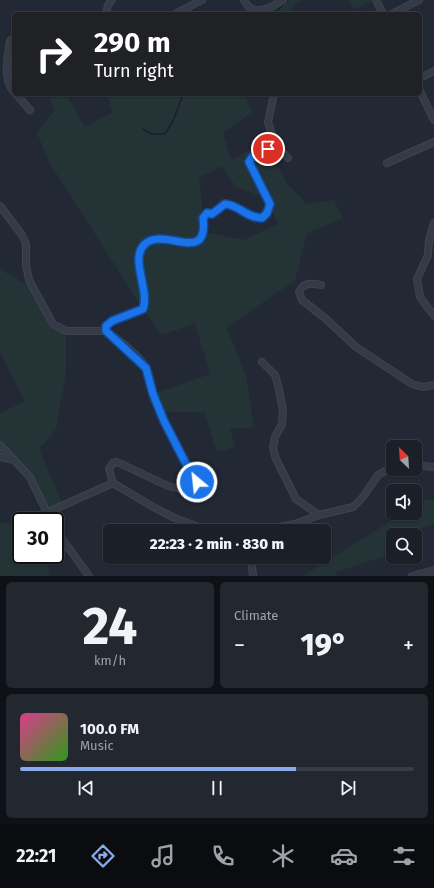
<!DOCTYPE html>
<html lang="en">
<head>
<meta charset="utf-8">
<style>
  body { margin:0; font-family:"Fira Sans",sans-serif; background:#232730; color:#f1f3f6; height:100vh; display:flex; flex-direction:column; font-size:15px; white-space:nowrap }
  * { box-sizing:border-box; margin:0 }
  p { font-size:13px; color:#9fa2a8 }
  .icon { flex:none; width:22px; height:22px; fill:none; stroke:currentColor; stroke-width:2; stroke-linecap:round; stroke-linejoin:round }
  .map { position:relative; height:576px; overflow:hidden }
  .panel { display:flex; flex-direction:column; gap:6px; padding:6px; background:#0e1116; flex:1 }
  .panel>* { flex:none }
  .hud { position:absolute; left:12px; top:12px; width:410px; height:84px; border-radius:6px; box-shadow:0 1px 3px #0004,0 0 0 1px #383d45; background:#202124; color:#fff; overflow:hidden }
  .needle { width:26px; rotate:335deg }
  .buttons { position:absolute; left:386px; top:440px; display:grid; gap:8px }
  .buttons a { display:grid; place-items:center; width:36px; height:36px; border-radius:6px; background:#1a1f28; box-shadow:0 1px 3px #0004,0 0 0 1px #383d45; font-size:20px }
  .speed { position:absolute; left:12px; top:512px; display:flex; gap:8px; font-size:20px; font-weight:700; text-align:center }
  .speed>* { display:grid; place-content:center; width:52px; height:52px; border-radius:50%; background:#1a1f28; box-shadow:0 1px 3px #0004,0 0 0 1px #383d45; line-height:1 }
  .speed .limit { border:2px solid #111; border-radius:6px; background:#fff; color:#111 }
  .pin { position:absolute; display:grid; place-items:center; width:34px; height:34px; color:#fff; margin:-17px; border:2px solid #fff; border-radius:50%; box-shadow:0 1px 4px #0007 }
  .me { position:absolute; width:44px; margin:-22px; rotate:332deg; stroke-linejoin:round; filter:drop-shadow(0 0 3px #0008) }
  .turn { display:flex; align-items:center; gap:14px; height:84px; padding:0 16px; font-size:18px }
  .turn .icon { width:52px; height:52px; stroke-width:2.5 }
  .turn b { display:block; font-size:28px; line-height:34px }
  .big { font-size:30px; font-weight:800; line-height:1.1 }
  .panel .tile { flex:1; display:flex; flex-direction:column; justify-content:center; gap:6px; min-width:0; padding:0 14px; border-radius:6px; background:#232730 }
  .panel .dial { align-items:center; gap:0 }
  .dial b { font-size:52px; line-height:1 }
  .song { display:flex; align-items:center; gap:12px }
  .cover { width:48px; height:48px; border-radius:6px; background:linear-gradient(135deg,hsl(330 70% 55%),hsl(110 70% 35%)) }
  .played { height:4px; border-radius:2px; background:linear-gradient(90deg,#89abed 70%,#383d45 70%) }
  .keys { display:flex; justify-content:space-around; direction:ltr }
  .heat { display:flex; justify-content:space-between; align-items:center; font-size:22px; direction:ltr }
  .panel .tiles { flex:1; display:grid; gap:6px; grid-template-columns:1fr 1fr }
  .tile:last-child { grid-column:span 2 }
  .trip { position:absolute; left:103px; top:524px; width:228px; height:40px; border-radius:6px; background:#1a1f28; box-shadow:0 1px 3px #0004,0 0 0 1px #383d45; font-weight:800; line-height:40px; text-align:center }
  .tabs { display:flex; height:64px; justify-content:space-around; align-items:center; background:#0a0c10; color:#9fa2a8 }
  .tabs .icon { width:28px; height:28px }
  .tabs .active { color:#89abed }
  .tabs b { font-size:18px; color:#f1f3f6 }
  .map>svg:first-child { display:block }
</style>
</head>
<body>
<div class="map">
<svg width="434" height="576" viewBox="0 0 434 576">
  <rect width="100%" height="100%" fill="#222935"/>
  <path fill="#243336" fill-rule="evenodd" d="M283,0H302L297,2L288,14H241L249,8L256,11Z
    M349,0H376L354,9Z
    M55,94H66L85,127L113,112L106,94H245L252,112L223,133L231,160L249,150L268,149L288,185L307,204L334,200L343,219L307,233L295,280L227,328L246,377L254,427L230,429L235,447L217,452L205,413L160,411L153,394L210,374L195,323L162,335L143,309L49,162L37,133L55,110L49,98ZM222,166L236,187L267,198L278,224L244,240L205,232L199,178Z
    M0,269L25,284L33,286L53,324L66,331V373L56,429L39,449L63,505L46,513L30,477L14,460L0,458V413L25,402L0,351Z
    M434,499V524L398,535H393V537L388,538V555L336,572L337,576H303L394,519L405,518L408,513H415V502Z
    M21,522V555H47L49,576H0V523Z"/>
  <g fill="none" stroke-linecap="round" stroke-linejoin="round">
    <path stroke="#172031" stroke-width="1.5" d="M274,14L288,0
      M143,129L152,134H165L173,121L183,94"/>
    <g stroke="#3e444f" stroke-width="8">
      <path id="minor" d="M244,0C252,18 271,8 283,0
        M376,0L383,14
        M106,14L108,5L112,0
        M175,14L202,0
        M392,14L419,0
        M14,38L10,41C8,58 2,78 14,92
        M420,78L434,71
        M420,91L434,120
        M16,94L30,110
        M274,94L268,122L275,143L288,158
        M387,163L434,142
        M0,206L22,235L26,244V265L29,280L53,324L66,331H106C117,338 140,356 146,368C151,376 151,386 153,395C158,410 166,425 173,440C176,446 197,480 197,482C193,492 175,488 168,486L117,462L113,463L109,469L113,483
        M434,223L429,240L428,255L417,279L420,297L434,316
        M321,285C312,283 303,282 299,292L302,300L326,319L356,347L412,384L423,387L434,385
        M106,331V326L112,321L143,309C150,290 129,258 145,244C164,226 209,266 203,218L207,213L212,214L225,204C239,205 247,218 262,218L267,213L270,204L249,162C254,153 263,148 274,150
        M262,362L275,375L279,389L283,411L282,424L275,437L273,448L276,459L296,499L319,515
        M0,445L30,477L51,521
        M0,457L14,460
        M415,465L434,467
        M46,513L113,483C147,503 181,527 221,531
        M55,529L89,576
        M258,531L295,524L319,515L353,507L363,497L378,475L393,467
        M251,557L253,576
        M412,576L434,570
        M429,576L434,575"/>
    </g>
    <use href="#minor" stroke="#353b46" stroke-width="6"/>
  </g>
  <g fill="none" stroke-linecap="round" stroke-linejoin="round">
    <g stroke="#114b97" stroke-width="10">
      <path id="route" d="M197,482L196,478L185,462L164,421L153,394L146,368L106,331V326L112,321L143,309C150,290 129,258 145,244C164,226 209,266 203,218L207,213L212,214L225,204C239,205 247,218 262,218L267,213L270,204L249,162L252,157L268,149"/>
    </g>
    <use href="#route" stroke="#1a73e8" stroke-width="7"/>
  </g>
</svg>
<div class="buttons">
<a><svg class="needle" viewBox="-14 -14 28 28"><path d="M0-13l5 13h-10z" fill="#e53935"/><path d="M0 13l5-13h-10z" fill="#9fa2a8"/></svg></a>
<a><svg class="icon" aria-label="sound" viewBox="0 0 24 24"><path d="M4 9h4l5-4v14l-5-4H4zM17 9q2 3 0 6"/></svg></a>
<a><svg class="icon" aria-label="search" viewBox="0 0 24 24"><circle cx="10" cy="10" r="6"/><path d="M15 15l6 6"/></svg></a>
</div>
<div class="speed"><div class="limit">30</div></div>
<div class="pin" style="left:268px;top:149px;background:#d93025"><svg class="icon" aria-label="arrive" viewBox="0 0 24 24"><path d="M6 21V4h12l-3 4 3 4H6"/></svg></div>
<svg class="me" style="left:197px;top:482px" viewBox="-20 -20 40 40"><circle r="17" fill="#1a73e8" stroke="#fff" stroke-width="3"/><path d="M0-11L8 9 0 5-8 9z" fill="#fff"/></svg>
<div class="trip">22:23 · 2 min · 830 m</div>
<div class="hud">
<div class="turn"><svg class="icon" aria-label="right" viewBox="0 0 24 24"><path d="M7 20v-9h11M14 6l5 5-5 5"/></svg><div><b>290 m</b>Turn right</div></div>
</div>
</div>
<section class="panel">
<div class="tiles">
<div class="tile dial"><b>24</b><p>km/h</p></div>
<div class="tile"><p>Climate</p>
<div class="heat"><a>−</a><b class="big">19°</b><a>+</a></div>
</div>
<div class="tile">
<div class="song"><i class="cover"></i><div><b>100.0 FM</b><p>Music</p></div></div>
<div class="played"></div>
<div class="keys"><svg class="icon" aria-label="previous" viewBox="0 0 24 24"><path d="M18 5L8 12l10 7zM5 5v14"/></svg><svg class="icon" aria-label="pause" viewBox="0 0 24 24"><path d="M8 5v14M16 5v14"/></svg><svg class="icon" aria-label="next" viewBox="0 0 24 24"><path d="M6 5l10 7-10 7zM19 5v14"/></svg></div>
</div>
</div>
</section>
<nav class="tabs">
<b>22:21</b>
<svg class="icon active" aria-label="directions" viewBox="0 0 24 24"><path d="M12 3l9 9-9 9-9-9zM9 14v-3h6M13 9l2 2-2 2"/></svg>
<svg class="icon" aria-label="music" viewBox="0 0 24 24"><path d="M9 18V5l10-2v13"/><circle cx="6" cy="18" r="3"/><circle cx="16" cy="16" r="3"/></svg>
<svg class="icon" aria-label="phone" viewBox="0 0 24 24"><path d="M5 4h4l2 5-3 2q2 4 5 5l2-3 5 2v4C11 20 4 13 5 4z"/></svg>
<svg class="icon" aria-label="climate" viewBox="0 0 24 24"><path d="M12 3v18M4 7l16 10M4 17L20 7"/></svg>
<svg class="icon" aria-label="car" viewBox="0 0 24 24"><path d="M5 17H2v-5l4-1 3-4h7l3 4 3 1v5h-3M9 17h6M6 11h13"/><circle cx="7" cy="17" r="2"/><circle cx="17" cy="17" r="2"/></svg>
<svg class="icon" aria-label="filters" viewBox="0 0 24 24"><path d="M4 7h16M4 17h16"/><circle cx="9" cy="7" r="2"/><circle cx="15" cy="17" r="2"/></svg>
</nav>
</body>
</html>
